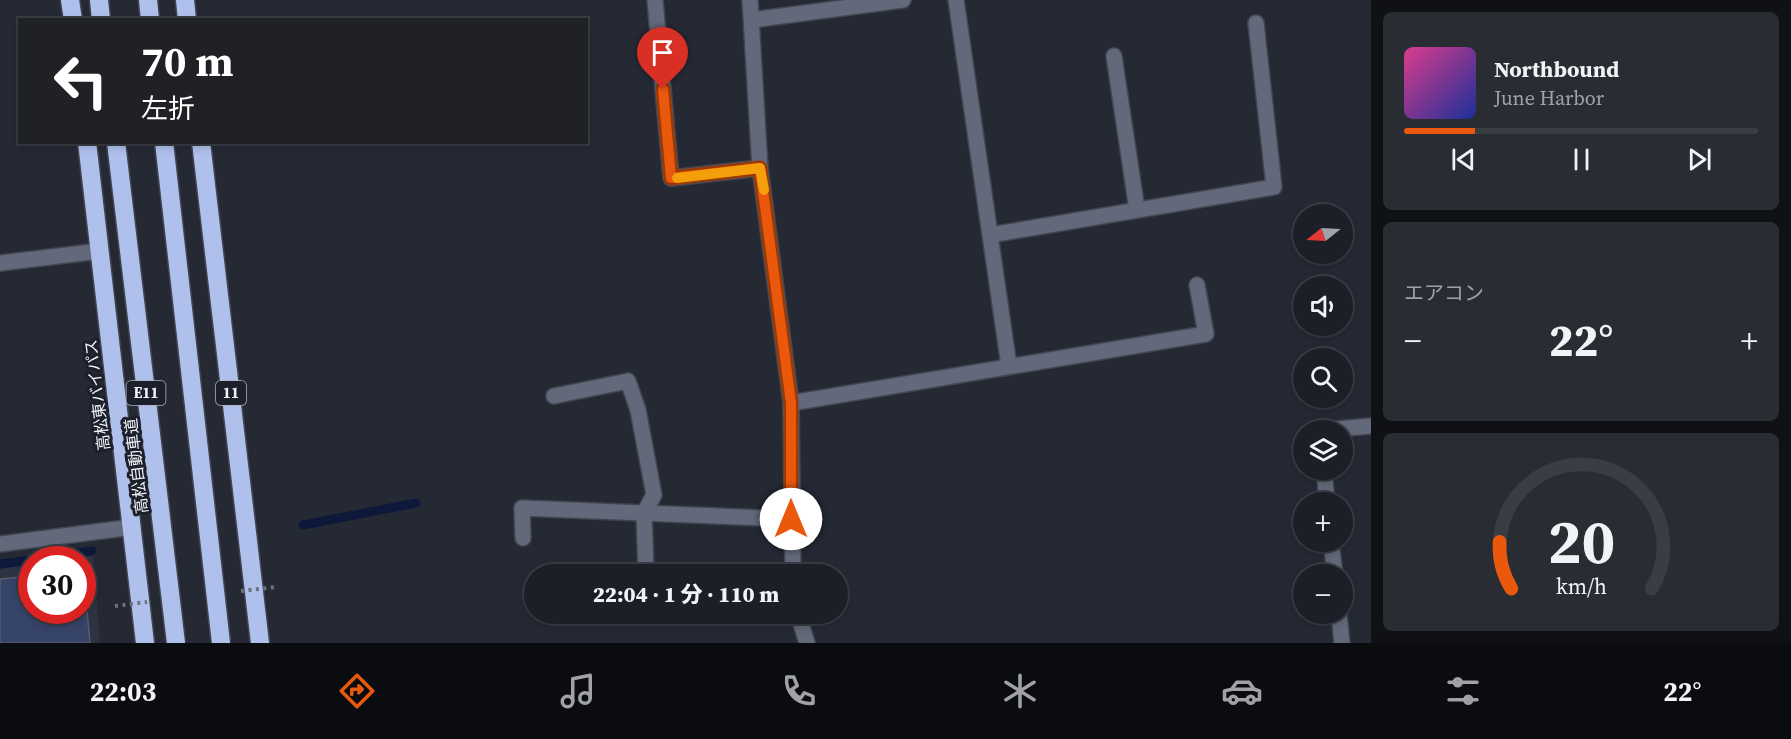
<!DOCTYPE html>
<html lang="ja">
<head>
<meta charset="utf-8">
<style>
  body { margin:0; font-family:"Source Serif 4","Noto Sans JP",serif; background:#292c33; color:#f1f3f6; height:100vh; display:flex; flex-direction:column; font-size:22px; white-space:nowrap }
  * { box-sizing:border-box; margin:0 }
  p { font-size:20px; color:#a0a2a7 }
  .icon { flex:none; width:33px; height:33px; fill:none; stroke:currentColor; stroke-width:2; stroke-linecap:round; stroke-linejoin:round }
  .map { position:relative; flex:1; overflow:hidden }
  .drawer { display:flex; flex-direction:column; gap:12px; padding:12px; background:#0f1115; width:420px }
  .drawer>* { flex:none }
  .guide { position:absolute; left:18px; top:18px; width:570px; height:126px; border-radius:0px; box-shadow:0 3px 9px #0003,0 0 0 2px #3a3d44; background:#202124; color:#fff; overflow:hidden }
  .needle { width:39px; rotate:252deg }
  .controls { position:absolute; left:1293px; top:204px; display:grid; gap:12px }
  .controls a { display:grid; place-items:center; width:60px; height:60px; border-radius:50%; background:#1c1f27; box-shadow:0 3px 9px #0003,0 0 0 2px #3a3d44; font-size:30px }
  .speed { position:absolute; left:18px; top:546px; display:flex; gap:12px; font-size:30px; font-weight:700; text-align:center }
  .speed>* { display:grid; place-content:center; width:78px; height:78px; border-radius:50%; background:#1c1f27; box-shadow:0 3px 9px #0003,0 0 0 2px #3a3d44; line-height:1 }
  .speed .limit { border:9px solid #d22; background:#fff; color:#111 }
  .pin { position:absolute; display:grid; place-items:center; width:51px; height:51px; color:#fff; margin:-62px -26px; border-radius:50% 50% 50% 0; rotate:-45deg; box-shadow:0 0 6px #0007 }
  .pin .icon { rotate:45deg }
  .me { position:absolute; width:66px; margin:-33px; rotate:0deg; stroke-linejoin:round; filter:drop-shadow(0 0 4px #0008) }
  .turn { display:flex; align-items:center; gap:21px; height:126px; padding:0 24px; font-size:27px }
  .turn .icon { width:78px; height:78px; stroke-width:2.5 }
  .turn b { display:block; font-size:42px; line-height:51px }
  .big { font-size:45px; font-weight:800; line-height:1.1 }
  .drawer .tile { flex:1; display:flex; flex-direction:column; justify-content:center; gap:9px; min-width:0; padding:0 21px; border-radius:9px; background:#292c33 }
  .drawer .dial { align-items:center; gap:0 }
  .dial svg { height:156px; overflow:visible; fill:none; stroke:#3a3d44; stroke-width:7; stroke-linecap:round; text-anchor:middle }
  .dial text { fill:#f1f3f6; stroke:none }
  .song { display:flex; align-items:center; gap:18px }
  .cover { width:72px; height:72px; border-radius:9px; background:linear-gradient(135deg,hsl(330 70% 55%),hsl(230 70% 35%)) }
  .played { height:6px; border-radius:3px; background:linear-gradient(90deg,#ea580c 20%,#3a3d44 20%) }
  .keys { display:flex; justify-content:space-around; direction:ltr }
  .heat { display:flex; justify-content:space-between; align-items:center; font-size:33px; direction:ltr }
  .trip { position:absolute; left:524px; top:564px; width:324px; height:60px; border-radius:30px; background:#1c1f27; box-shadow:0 3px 9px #0003,0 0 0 2px #3a3d44; font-weight:800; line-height:60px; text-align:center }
  .tab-bar { display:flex; height:96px; justify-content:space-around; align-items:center; background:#0b0c10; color:#a0a2a7 }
  .tab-bar .icon { width:42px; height:42px }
  .tab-bar .selected { color:#ea580c }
  .tab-bar b { font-size:27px; color:#f1f3f6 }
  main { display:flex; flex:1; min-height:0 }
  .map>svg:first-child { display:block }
</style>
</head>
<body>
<main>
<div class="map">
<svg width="1371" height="643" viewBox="0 0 1371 643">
  <rect width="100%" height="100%" fill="#252934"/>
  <path fill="#2d3343" d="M93,555L100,643H0V569L31,564L32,610H82V560L62,559Z"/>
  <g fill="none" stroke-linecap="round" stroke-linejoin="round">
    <path stroke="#0e183a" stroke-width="9" d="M303,525L416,503
      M33,560L92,551
      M0,564L32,560"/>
  </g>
  <path fill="#37446a" stroke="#575c68" stroke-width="1.5" d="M32,576V610H87L90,643H0V579Z"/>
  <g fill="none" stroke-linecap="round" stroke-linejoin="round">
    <g stroke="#424550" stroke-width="18">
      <path id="minor" d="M655,0L671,178L760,168
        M750,0L760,168L791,403L793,574
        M956,0L1009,366
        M752,20L903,0
        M1114,56L1137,210
        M990,235L1274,187L1256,23
        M0,263L100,251
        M554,396L628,381L638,410L654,495L644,513L646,574
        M791,403L1206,334L1197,285
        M1326,430L1371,426
        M1324,470L1327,502
        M523,538L522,508L791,519
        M1331,542L1335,574
        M0,544L133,527
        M798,614L807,643
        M1339,614L1342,643"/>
    </g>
    <g stroke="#424550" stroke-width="21">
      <path id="highway" d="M70,0L73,20
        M99,0L101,20
        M148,0L150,20
        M185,0L187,20
        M87,142L145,643
        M201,142L260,643"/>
    </g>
    <use href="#minor" stroke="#62697b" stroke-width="15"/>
    <use href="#highway" stroke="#afc0ed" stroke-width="18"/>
    <g stroke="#424550" stroke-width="21" stroke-linecap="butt">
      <path id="highway-bridge" d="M116,142L176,643
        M164,142L221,643"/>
    </g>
    <path stroke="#6e727b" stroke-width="4" stroke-dasharray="3 4.5" stroke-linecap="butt" d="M241,591L276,587
      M115,606L147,602"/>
    <use href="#highway-bridge" stroke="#afc0ed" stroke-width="18"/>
  </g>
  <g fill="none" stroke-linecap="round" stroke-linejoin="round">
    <g stroke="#983908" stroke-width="15">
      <path id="route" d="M663,89L671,178L760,168L791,403V519"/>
    </g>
    <use href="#route" stroke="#ea580c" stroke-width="10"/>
    <path stroke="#f59e0b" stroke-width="10" d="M677,178L760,168L764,190"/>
  </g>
  <g text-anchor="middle" stroke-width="6" stroke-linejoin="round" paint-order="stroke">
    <g fill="#1c202a" stroke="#b1b4bc" stroke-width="1.5">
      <rect x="126.5" y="381" width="39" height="24" rx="4.5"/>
      <rect x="216" y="381" width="30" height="24" rx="4.5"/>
    </g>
    <g font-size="15" font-weight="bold" fill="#f1f4fb">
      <text x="146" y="398">E11</text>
      <text x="231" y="398">11</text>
    </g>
    <g font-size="16" fill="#f1f4fb" stroke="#1c202a">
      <text transform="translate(97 395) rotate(-97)" y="6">高松東バイパス</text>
      <text transform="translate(136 466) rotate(-97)" y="6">高松自動車道</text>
    </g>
  </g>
</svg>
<div class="controls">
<a><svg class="needle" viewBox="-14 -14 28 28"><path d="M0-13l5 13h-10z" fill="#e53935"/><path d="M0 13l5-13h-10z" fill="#a0a2a7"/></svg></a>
<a><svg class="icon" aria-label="sound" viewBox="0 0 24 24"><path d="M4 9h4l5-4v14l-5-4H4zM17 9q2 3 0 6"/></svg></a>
<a><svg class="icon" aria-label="search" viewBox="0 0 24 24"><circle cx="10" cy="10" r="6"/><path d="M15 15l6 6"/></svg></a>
<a><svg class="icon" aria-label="layers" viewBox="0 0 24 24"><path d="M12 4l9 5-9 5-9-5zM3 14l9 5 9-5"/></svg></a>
<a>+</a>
<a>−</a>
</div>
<div class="speed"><div class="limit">30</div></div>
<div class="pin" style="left:663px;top:89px;background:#d93025"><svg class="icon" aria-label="arrive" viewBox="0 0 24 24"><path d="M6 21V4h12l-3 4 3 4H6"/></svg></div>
<svg class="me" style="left:791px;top:519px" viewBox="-20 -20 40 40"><circle r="19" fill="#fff"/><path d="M0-13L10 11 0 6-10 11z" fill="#ea580c"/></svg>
<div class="trip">22:04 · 1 分 · 110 m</div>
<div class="guide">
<div class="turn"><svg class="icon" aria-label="left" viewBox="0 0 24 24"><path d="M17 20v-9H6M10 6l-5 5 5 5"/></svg><div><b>70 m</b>左折</div></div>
</div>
</div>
<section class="drawer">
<div class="tile">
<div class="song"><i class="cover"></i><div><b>Northbound</b><p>June Harbor</p></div></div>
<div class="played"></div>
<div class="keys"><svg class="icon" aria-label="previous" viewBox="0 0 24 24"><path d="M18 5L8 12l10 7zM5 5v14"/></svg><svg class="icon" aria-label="pause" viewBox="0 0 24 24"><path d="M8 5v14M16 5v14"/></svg><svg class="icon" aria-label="next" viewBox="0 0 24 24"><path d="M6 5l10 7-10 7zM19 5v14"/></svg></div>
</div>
<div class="tile"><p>エアコン</p>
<div class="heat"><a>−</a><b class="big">22°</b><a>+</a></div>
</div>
<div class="tile dial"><svg viewBox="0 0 100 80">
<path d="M14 69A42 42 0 1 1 86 69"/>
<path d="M14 69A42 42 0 0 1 8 45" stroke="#ea580c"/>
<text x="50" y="56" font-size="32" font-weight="700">20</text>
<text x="50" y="72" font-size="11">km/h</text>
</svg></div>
</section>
</main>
<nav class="tab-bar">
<b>22:03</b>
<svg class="icon selected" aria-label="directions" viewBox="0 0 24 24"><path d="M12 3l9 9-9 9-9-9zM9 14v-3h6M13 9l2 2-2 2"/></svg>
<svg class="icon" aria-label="music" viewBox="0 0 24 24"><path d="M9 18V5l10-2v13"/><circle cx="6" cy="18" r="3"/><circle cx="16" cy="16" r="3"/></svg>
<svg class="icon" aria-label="phone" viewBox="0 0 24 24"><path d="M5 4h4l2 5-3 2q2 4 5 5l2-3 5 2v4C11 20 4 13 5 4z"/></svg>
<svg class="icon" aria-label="climate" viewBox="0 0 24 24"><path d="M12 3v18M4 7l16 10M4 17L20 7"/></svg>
<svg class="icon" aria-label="car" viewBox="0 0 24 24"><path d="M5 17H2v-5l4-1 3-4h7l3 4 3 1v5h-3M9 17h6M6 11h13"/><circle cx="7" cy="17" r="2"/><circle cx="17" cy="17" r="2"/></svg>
<svg class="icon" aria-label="filters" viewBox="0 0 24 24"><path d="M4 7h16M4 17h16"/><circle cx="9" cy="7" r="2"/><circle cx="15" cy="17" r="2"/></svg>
<b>22°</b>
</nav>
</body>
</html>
